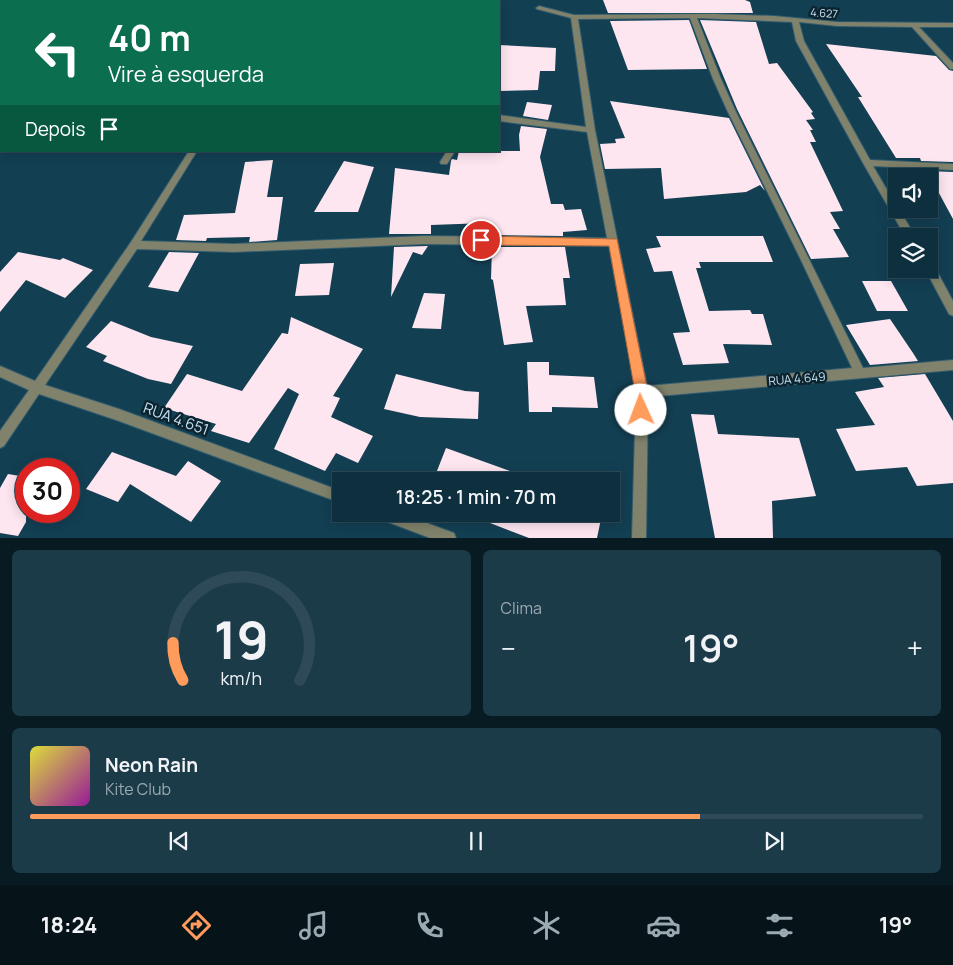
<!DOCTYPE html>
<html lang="pt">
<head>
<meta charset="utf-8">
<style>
  body { margin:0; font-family:Manrope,sans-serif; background:#1c3b49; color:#f1f3f6; height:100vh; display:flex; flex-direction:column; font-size:19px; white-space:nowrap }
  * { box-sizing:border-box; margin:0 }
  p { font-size:16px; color:#9ba9b0 }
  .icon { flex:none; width:28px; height:28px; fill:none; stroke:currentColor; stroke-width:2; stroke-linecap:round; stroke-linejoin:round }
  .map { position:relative; height:538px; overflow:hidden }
  .panel { display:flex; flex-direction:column; gap:12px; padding:12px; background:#081a22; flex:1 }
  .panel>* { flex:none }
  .hud { position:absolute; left:0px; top:0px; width:500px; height:152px; box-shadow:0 2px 12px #0003,0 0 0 1px #2e4a58; background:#0b6e4f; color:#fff; overflow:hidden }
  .tools { position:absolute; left:888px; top:168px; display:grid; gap:10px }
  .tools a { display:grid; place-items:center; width:50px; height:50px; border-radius:0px; background:#0e2f3e; box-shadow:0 2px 12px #0003,0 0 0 1px #2e4a58; font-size:25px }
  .speed { position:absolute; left:15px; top:458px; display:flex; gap:10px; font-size:25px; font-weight:700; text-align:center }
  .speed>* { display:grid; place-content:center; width:65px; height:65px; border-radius:50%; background:#0e2f3e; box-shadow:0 2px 12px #0003,0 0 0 1px #2e4a58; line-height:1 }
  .speed .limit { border:8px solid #d22; background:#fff; color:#111 }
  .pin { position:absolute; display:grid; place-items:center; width:42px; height:42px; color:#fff; margin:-21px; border:2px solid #fff; border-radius:50%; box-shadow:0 1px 5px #0007 }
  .me { position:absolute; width:55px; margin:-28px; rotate:358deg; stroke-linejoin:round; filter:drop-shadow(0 0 4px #0008) }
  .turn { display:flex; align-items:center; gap:18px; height:105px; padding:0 25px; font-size:22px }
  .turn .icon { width:65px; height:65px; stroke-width:2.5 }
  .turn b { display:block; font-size:35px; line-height:42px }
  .then { display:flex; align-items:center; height:48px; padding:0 25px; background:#0003; gap:10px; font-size:19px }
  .big { font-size:38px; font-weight:600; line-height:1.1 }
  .panel .widget { flex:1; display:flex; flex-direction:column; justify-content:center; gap:8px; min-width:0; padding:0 18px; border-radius:8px; background:#1c3b49 }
  .panel .dial { align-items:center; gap:0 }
  .dial svg { height:130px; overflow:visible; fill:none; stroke:#2e4a58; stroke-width:7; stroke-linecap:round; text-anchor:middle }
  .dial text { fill:#f1f3f6; stroke:none }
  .song { display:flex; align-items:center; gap:15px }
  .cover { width:60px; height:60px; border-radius:8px; background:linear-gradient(135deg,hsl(60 70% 55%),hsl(300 70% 35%)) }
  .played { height:5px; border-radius:2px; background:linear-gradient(90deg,#ff9b5b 75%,#2e4a58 75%) }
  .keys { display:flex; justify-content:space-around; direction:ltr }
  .heat { display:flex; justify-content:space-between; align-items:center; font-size:28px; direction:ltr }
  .panel .tiles { flex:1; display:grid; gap:12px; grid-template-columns:1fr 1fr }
  .widget:last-child { grid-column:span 2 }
  .trip { position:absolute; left:332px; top:472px; width:288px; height:50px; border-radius:0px; background:#0e2f3e; box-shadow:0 2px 12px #0003,0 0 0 1px #2e4a58; font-weight:600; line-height:50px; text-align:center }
  .menu { display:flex; height:80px; justify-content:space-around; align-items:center; background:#061319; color:#9ba9b0 }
  .menu .icon { width:35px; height:35px }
  .menu .selected { color:#ff9b5b }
  .menu b { font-size:22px; color:#f1f3f6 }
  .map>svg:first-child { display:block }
</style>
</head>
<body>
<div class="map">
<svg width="953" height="538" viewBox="0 0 953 538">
  <rect width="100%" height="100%" fill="#133f53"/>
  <path fill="#fee6f0" d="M603,0H745L750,2L753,13H608Z
    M689,20L707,69L628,70L610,21Z
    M700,20L756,22L769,64L777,63L813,112L811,113L815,119L806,120L813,130H810L816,142H810L843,211L830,212L840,229H833L849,257L811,259L737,109Z
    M826,44L936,56L949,70L953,71V162L921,161L920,158H896L858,97H862Z
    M499,45L556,48L555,71H540L538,90L499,91Z
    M610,101L729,118L765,191L760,185L746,192L664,199L661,168L605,169L600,144L616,143L615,139L625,138Z
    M527,102L552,105L548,120L523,116Z
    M521,126L547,129L540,157L551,204H563L565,210L581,209L587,230L563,232V236L493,235V228H487L486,223L431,225V234H389L395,168L449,175L451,161L452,159L457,160L459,151H520L519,135Z
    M273,160L267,197H283L277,240L249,242L250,237L207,238L206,241L176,240L184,215L235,213L245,162Z
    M344,161L374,167L358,212H314Z
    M927,171L953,172V219Z
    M656,236H763L773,262H699L701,268H696L709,311L750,310L752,314H763L772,345L723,344L729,363L683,365L673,333L690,332L672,271L654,272L646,249L661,247Z
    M428,246L422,255L413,252L391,297L394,247Z
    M492,247H565L570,278H563L566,305L526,306L533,342L504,345L493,280L491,279Z
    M18,252L60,260L63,258L93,270L65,298L26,280L0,312V272Z
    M169,252L199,253L178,292L148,287Z
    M334,263L329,295L295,296L300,264Z
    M862,281H891L908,311H877Z
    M424,293L445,294L441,329L412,328Z
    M291,317L363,349L333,396L340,398L331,417L373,436L358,463L336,453L325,471L274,449L299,394L288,388L249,443L211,431L216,424L164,408L187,374L242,391L282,333L288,334Z
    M890,319L913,353L918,361L870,365L846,325Z
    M111,321L151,337L193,346L171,384L148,379L103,361L107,356L86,347Z
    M527,362H549V375L594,377L598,408L552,407V412H529Z
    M396,374L465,391L479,392L478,419L420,417L384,409Z
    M925,374L953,421V483L917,486L907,467L856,471L836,429L875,425L855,392L884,387L878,378Z
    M691,414L714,415L718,434L799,438L816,496L772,501L773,538H715Z
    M446,448L513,472L510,481H433Z
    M112,452L176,476L188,461L221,481L191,522L130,484L118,502L86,489Z
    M8,474L26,477V522L18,536L0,533V488Z
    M472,514H602L597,538H529L472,516Z"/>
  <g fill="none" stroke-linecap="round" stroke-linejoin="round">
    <g stroke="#335c6f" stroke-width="2">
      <path id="minor" d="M483,0H489V1H483Z
        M539,6L574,15L714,14L774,16L837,22L953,23V27H919L953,63V69H950L912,27L837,26L799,22L804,41L870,160L953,164V170L873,166L896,205V209H899L915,236H905L863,163L796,41L792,22L697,18L721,79L735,110L863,368L953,360V370L648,397L646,538H632L636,392L609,246L424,244L234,252L137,249L45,385L119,409L341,491V503L119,421L39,394L4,446L0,448V431L29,390L0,377V366L35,381L131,242L189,151H197L141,241L234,244L424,236L607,238L587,132L499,121V115L586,127L571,18L537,9L536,8ZM690,18L713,79L727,110L800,258L852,368L647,386L595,130L578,19Z
        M447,151H455L447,164H441L440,162Z
        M929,263L933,264L953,301V316L949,314L925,269H929Z
        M378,514H402L454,533L456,538H430L380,519Z"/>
    </g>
    <use href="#minor" fill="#80826b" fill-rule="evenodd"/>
  </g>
  <path fill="#ff9b5b" stroke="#a6653b" d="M481,236L617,239L648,392V410L646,415L641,417L636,415L635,410V392L609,246L481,245L475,240Z"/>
  <g text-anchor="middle" stroke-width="5" stroke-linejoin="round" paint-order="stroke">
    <g font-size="11" fill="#c4e0f0" stroke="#0c2430">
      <text transform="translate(824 13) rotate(4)" y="4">4.627</text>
    </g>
    <g font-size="12" fill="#c4e0f0" stroke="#0c2430">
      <text transform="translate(797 379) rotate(-5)" y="4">RUA 4.649</text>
    </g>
    <g font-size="15" fill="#c4e0f0" stroke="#0c2430">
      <text transform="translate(176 419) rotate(20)" y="5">RUA 4.651</text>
    </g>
  </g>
</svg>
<div class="tools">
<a><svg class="icon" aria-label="sound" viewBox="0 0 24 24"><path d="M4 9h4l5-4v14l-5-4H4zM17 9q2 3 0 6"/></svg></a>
<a><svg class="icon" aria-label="layers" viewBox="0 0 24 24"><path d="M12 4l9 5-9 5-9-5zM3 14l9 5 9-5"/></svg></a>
</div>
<div class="speed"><div class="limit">30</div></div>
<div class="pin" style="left:481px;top:240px;background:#d93025"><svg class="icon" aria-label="arrive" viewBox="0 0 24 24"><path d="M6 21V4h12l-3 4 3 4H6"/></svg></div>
<svg class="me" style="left:641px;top:410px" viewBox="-20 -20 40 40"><circle r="19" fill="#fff"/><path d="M0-13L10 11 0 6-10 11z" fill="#ff9b5b"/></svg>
<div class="trip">18:25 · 1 min · 70 m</div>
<div class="hud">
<div class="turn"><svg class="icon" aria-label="left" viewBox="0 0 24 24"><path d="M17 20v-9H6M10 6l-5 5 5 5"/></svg><div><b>40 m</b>Vire à esquerda</div></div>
<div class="then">Depois<svg class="icon" aria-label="arrive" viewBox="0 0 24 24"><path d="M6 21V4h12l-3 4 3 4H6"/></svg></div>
</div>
</div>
<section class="panel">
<div class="tiles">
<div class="widget dial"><svg viewBox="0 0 100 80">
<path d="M14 69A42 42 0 1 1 86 69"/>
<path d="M14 69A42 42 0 0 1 8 46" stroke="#ff9b5b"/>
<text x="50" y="56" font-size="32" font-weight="700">19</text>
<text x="50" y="72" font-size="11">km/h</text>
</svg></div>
<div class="widget"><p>Clima</p>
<div class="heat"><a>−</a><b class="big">19°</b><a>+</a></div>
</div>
<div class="widget">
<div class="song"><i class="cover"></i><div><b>Neon Rain</b><p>Kite Club</p></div></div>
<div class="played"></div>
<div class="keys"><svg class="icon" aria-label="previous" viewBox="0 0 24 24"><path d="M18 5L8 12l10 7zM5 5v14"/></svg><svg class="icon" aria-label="pause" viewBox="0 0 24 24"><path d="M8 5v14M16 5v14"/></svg><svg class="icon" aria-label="next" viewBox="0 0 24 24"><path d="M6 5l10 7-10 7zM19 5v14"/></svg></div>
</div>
</div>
</section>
<nav class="menu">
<b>18:24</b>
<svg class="icon selected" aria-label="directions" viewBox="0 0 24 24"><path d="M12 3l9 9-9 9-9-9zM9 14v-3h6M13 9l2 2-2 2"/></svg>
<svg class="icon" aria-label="music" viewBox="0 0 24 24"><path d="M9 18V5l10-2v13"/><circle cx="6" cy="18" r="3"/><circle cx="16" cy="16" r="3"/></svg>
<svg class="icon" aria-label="phone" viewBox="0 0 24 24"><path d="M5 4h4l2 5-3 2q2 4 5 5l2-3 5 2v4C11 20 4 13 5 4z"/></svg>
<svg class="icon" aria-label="climate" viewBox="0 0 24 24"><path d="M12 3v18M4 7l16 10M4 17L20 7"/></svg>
<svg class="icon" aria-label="car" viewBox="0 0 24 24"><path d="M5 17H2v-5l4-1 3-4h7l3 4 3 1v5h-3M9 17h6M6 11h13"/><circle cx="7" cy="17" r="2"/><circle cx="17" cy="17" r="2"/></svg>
<svg class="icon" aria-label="filters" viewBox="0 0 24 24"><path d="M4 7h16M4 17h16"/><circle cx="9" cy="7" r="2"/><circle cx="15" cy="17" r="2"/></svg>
<b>19°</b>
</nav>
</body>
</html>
